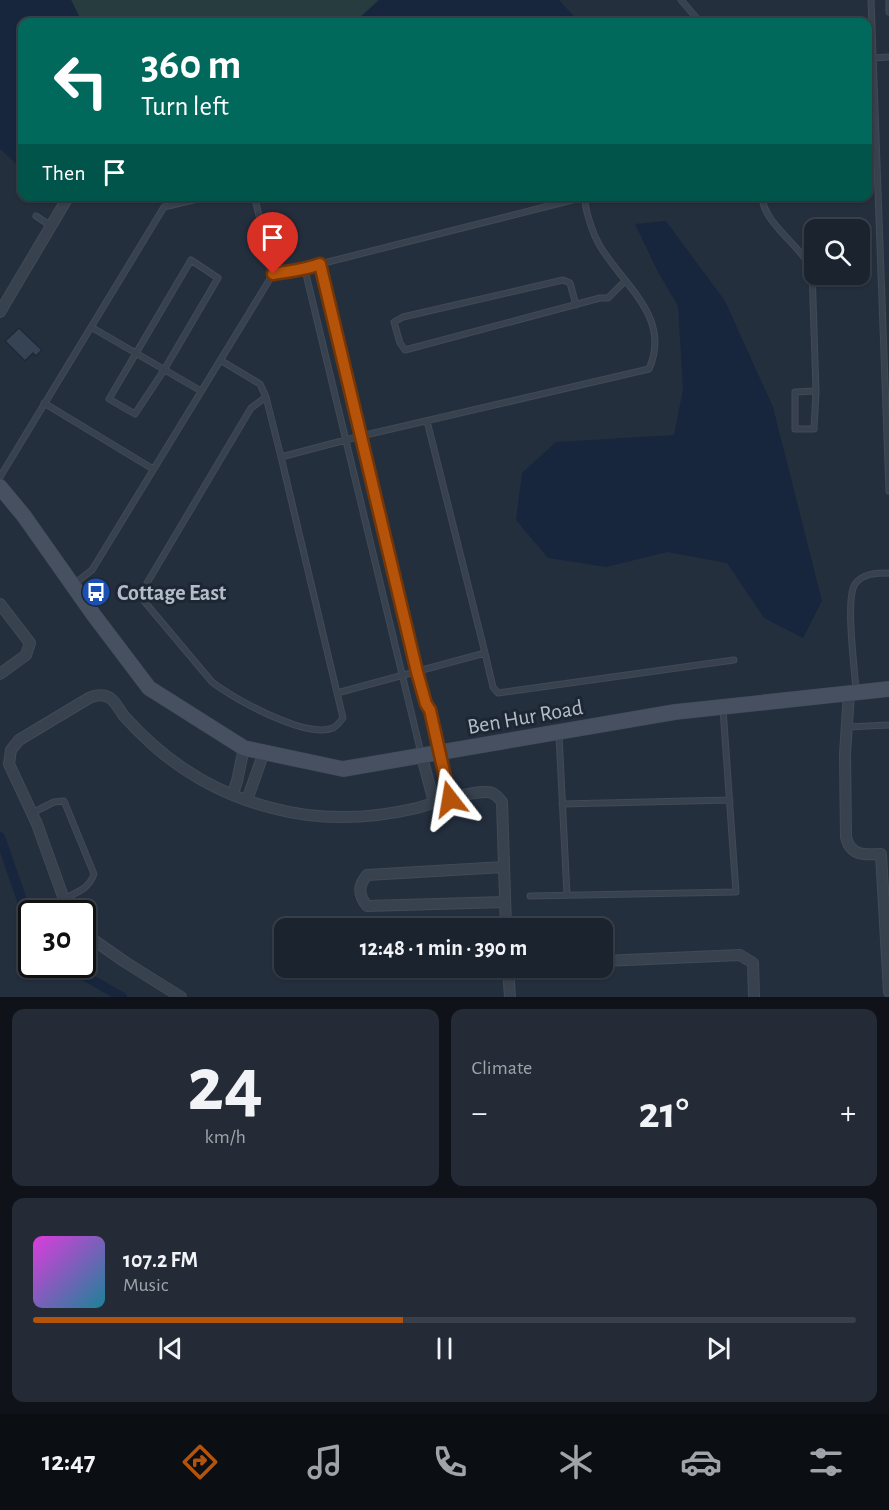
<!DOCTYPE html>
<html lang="en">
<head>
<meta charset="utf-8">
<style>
  body { margin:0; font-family:"Alegreya Sans",sans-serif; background:#242b36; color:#f1f3f6; height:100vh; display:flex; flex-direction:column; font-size:22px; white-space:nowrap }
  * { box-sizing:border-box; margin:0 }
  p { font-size:20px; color:#a0a4aa }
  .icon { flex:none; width:33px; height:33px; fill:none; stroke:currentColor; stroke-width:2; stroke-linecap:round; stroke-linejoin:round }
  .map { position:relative; height:997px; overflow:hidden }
  .drawer { display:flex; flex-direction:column; gap:12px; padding:12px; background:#0f1319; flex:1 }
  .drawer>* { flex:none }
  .guide { position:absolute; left:18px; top:18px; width:854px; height:183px; border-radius:12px; box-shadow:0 2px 4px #0004,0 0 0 2px #39404a; background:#00695c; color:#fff; overflow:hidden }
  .controls { position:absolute; left:804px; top:219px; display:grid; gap:12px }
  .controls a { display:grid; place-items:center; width:66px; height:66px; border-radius:12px; background:#1b232e; box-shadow:0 2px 4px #0004,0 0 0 2px #39404a; font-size:30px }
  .speed { position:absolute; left:18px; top:900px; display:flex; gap:12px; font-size:30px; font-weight:700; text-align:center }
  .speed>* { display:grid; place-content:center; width:78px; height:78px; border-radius:50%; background:#1b232e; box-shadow:0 2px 4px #0004,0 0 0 2px #39404a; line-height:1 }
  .speed .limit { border:3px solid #111; border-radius:9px; background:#fff; color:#111 }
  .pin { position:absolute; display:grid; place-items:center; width:51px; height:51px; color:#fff; margin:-62px -26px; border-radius:50% 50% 50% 0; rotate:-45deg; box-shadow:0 0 6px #0007 }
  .pin .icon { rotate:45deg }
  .me { position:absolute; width:66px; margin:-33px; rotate:346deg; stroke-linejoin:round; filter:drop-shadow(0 0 4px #0008) }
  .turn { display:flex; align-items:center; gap:21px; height:126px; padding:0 24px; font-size:27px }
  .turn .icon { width:78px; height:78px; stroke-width:2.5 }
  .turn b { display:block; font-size:42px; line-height:51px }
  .then { display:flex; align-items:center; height:57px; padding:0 24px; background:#0003; gap:12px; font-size:22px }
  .big { font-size:45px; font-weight:700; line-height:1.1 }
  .drawer .tile { flex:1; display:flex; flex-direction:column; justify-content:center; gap:9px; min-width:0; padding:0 21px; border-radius:12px; background:#242b36 }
  .drawer .dial { align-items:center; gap:0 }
  .dial b { font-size:78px; line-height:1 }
  .song { display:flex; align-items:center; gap:18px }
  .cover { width:72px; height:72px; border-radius:9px; background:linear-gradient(135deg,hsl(300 70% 55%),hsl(190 70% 35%)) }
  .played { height:6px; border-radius:3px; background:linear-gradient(90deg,#b45309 45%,#39404a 45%) }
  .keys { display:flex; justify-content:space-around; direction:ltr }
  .heat { display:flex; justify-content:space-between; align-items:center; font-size:33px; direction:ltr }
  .drawer .tiles { flex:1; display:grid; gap:12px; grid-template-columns:1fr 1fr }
  .tile:last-child { grid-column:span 2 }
  .trip { position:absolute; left:274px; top:918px; width:339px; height:60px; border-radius:12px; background:#1b232e; box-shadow:0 2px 4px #0004,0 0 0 2px #39404a; font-weight:700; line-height:60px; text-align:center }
  .tab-bar { display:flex; height:96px; justify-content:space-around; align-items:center; background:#0b0e12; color:#a0a4aa }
  .tab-bar .icon { width:42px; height:42px }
  .tab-bar .current { color:#b45309 }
  .tab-bar b { font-size:27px; color:#f1f3f6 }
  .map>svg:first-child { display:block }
</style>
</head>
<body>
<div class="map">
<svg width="889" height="997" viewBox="0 0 889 997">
  <rect width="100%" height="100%" fill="#242f3e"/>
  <path fill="#263c3f" d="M71,0H379L355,22H82Z"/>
  <path fill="#17263c" d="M0,0H71L82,22H22V169L0,149Z
    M379,0H559L579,22H355Z
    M666,221L725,301L773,407L822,601L803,638L764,618L727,563L667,552L606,567L548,558L516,520L522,473L556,442L674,435L683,389L678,306L658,272L635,224Z"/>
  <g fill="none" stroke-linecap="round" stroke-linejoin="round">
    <path stroke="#17263c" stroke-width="10" d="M0,837L32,929
      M64,964L122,997"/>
  </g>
  <path fill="#364354" stroke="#1f2835" stroke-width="1.5" d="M19,328L42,350L36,356L33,353L25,361L5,341Z"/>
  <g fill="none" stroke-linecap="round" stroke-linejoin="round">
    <g stroke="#414a57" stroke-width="7">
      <path id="lane" d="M681,0L700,22
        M871,0L889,491
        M889,0V12
        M873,58L889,57
        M252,196L255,199L273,274C289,271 305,270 320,264L588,196
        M762,196C763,223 800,245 812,269L816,391L814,429H795V392L816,391
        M36,216L51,226
        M191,260L218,278L164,370L135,414L109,399Z
        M320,264L417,672C424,699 434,722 440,749
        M305,270L421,753
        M576,305L570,283L563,280L403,317L394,322L400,343L405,350L600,298H608L625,281
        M91,327L201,391
        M220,360L260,384L266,397
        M44,403L153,469
        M427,421L485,653
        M281,457L343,718C340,722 337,726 333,728C306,739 234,699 212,682L144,601L147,583L251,408L266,397L281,457L361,436L649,369C672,317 623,285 600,246C591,231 587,215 584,198
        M0,477L164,207L210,196
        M74,584L92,570L273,274
        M856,691C855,670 845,599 855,584C863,573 877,573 889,573
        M337,693L485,653L493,687L498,693L734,660
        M847,727L889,725
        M559,735L567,895
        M562,804L730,800
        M32,813L54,802L64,801L94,874C89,889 77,892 64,899
        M530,896L736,892L723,709"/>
    </g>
    <g stroke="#414a57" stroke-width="12">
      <path id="street" d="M0,312L67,199
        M0,604L30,643L26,655L0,674
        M849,693L845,754L846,837C850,856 865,855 881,854L889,992
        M441,754L450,799
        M422,757L434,802
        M233,793L237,781L244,748
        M247,800L264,752
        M504,867L367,875C358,886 358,894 367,906L505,902
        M72,914L65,902L37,824L9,764L11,750L19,740L89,698C96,695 103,693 110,698C116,702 120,711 124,716C133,726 143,736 153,745C187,775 229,797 272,808C320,821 370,819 417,808C435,803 469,791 487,792C494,792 498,797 502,802L506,928
        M82,932L125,962L181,997
        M603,961L740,955L753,963L754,997
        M508,968L510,997"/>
    </g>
    <g stroke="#414a57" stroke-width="16">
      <path id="secondary" d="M0,487L24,516L93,614L149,688L244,748L343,769L675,712L889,689"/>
    </g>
    <use href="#lane" stroke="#38414e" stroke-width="5"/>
    <use href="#street" stroke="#38414e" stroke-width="10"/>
    <use href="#secondary" stroke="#465061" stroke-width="15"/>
  </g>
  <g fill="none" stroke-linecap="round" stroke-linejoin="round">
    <g stroke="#753606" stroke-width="15">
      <path id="route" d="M273,274C290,271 305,270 320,264L417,672L426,704L430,710L450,799"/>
    </g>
    <use href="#route" stroke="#b45309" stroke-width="10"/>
  </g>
  <defs>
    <g id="bus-disc" transform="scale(1.5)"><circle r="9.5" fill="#1a4fb4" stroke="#1d2633"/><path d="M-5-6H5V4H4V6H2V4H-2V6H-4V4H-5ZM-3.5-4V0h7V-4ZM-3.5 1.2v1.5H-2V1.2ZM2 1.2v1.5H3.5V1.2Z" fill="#fff"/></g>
  </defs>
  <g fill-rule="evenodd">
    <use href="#bus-disc" x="96" y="592"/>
  </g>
  <g text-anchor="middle" stroke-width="6" stroke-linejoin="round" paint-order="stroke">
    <g font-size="22" font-weight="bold" fill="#b4bcc9" stroke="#1d2633" text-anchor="start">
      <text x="117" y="600">Cottage East</text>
    </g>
    <g font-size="22" fill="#b4bcc9" stroke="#1d2633">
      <text transform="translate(525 716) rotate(-10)" y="8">Ben Hur Road</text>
    </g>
  </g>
</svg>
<div class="controls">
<a><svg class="icon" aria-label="search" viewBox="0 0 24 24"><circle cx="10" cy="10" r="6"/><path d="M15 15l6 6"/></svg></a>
</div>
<div class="speed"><div class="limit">30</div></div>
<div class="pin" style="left:273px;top:274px;background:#d93025"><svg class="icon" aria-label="arrive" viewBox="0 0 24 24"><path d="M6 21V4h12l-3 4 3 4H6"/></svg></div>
<svg class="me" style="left:450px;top:799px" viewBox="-20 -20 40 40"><path d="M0-17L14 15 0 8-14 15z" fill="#b45309" stroke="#fff" stroke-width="4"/></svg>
<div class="trip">12:48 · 1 min · 390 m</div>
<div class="guide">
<div class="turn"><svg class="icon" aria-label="left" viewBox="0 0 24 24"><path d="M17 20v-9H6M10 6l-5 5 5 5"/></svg><div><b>360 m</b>Turn left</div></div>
<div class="then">Then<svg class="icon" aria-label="arrive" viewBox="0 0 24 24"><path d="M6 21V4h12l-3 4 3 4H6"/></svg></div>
</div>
</div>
<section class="drawer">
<div class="tiles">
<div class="tile dial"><b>24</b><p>km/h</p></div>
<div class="tile"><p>Climate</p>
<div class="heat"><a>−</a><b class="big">21°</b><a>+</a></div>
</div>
<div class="tile">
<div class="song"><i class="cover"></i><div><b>107.2 FM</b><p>Music</p></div></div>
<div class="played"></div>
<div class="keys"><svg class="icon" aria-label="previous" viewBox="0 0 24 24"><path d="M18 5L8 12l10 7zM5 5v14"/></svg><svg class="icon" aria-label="pause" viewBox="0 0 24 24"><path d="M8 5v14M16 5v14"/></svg><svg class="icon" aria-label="next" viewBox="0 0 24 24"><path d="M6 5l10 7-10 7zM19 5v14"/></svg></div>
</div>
</div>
</section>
<nav class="tab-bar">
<b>12:47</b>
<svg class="icon current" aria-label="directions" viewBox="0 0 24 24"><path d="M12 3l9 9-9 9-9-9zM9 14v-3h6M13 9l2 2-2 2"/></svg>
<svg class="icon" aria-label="music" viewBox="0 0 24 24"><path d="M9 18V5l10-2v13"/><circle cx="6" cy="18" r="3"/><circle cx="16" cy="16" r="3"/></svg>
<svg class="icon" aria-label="phone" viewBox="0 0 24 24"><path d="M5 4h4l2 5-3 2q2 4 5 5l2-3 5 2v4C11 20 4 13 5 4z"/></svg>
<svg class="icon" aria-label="climate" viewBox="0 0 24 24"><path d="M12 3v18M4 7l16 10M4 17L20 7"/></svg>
<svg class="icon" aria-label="car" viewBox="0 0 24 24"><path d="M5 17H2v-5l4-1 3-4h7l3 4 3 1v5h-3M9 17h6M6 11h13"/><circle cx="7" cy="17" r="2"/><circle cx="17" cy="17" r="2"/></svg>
<svg class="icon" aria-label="filters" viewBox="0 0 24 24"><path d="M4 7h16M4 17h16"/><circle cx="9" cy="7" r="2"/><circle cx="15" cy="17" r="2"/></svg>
</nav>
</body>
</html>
